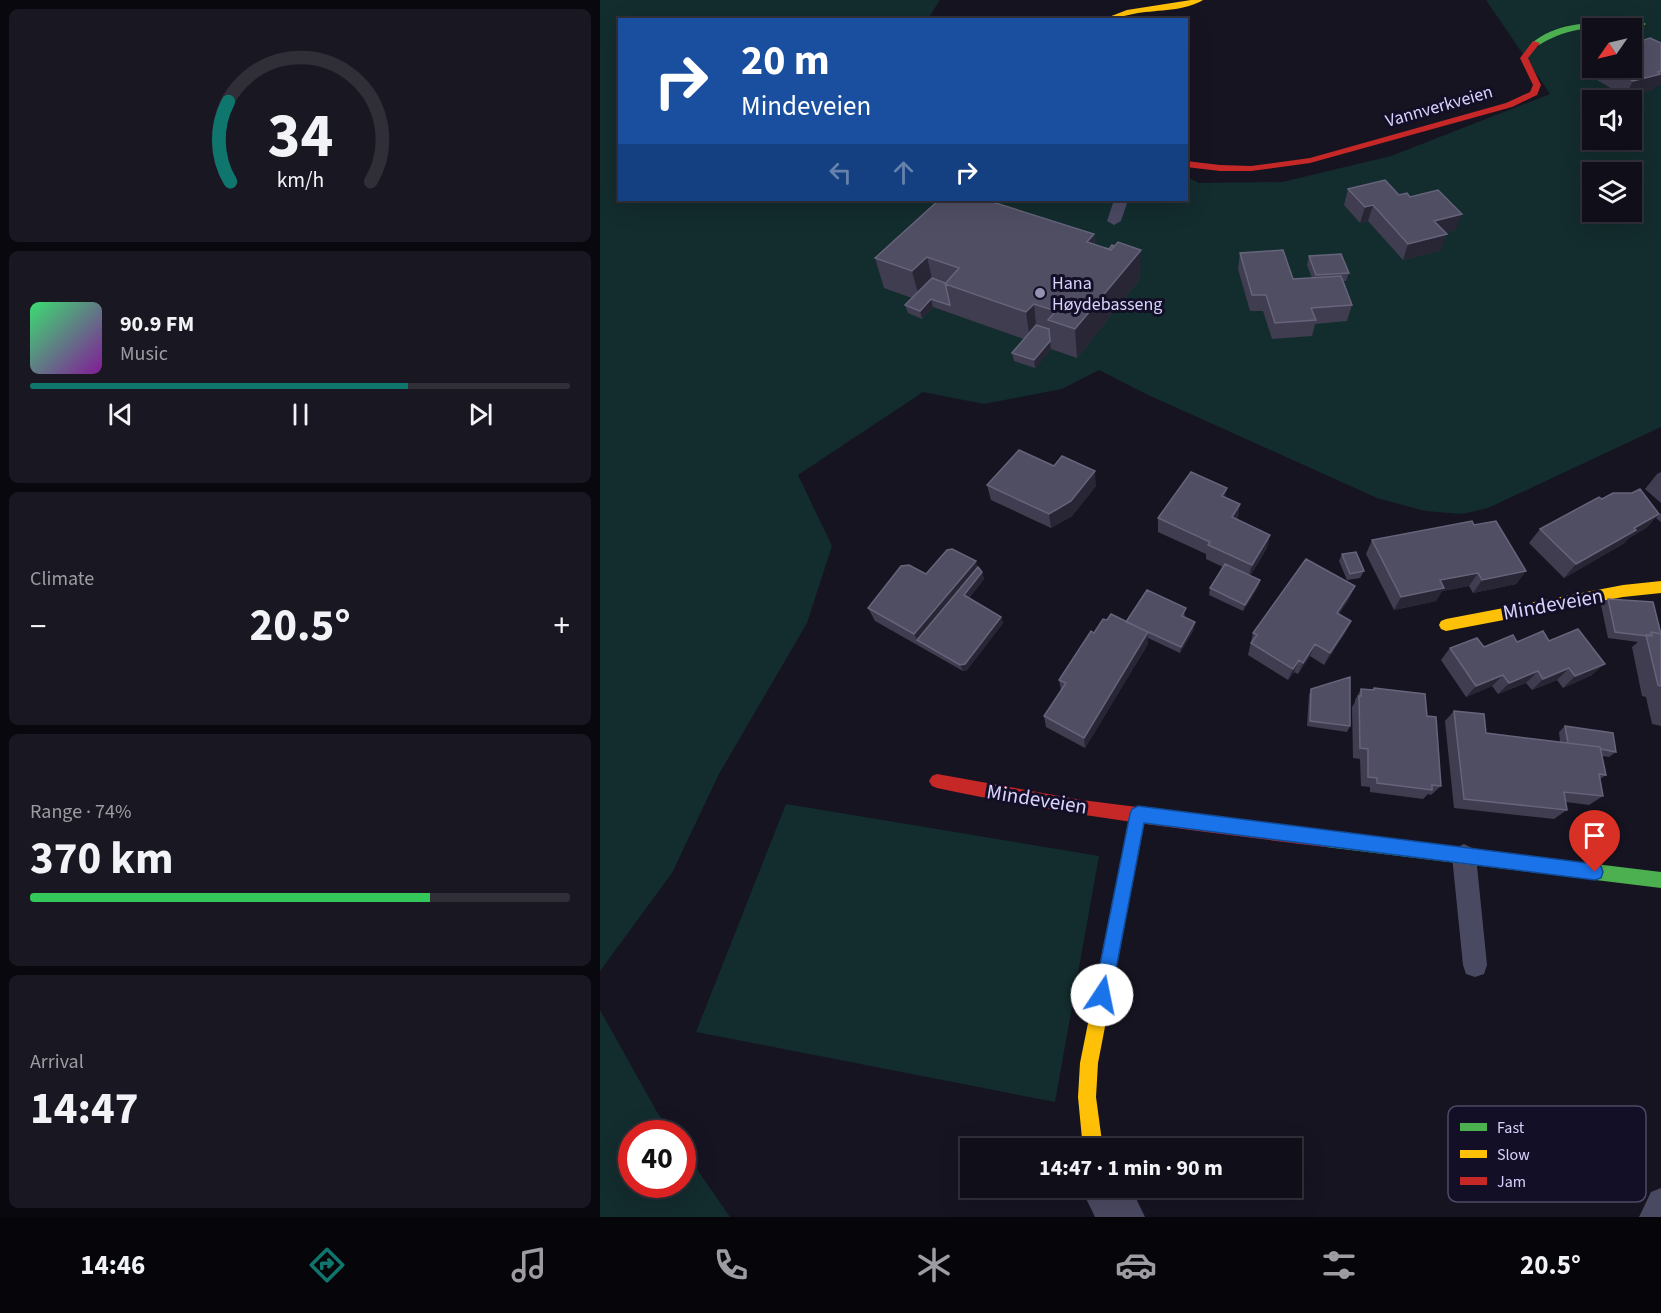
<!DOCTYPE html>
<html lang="en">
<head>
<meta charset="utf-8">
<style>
  body { margin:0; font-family:"Source Sans 3",sans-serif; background:#191822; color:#f1f3f6; height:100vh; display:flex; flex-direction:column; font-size:22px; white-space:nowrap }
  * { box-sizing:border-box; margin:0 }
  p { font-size:20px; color:#9c9ca2 }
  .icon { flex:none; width:33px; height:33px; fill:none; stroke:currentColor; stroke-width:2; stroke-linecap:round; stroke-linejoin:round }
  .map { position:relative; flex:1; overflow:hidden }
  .sheet { display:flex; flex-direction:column; gap:9px; padding:9px; background:#09080e; width:600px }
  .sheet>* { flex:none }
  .guide { position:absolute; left:18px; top:18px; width:570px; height:183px; border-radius:0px; box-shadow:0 6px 24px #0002,0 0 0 2px #302f38; background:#1a4fa0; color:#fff; overflow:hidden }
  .needle { width:39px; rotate:236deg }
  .tools { position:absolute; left:982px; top:18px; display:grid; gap:12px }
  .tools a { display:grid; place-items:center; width:60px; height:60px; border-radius:0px; background:#100f19; box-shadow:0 6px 24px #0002,0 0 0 2px #302f38; font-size:30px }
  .speed { position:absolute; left:18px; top:1120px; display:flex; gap:12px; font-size:30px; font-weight:700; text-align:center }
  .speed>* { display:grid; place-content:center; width:78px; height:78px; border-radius:50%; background:#100f19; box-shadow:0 6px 24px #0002,0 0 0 2px #302f38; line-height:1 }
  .speed .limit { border:9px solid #d22; background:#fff; color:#111 }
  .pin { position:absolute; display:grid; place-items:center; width:51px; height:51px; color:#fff; margin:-62px -26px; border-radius:50% 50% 50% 0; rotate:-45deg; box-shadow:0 0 6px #0007 }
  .pin .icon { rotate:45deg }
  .me { position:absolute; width:66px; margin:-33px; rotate:11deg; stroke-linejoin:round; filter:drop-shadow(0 0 4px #0008) }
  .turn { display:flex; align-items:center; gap:21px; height:126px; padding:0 24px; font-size:27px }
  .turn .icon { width:78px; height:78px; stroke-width:2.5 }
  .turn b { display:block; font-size:42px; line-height:51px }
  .lanes { display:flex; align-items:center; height:57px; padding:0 24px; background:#0003; justify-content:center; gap:30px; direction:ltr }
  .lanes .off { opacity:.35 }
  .big { font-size:45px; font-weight:700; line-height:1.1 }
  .sheet .widget { flex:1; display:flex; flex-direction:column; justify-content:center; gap:9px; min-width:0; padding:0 21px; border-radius:9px; background:#191822 }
  .sheet .dial { align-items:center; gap:0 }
  .dial svg { height:156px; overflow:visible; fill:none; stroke:#302f38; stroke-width:7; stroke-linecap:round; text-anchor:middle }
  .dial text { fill:#f1f3f6; stroke:none }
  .song { display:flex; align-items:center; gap:18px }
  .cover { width:72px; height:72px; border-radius:9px; background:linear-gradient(135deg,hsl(140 70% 55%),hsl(290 70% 35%)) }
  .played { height:6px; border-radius:3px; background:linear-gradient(90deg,#0f766e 70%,#302f38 70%) }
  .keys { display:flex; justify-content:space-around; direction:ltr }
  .heat { display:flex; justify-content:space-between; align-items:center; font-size:33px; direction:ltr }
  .charge { height:9px; border-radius:4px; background:linear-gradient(90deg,#34c759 74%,#302f38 0) }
  .trip { position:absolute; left:360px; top:1138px; width:342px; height:60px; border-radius:0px; background:#100f19; box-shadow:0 6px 24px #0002,0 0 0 2px #302f38; font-weight:700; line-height:60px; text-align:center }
  .tab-bar { display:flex; height:96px; justify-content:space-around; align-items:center; background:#06060a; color:#9c9ca2 }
  .tab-bar .icon { width:42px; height:42px }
  .tab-bar .active { color:#0f766e }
  .tab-bar b { font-size:27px; color:#f1f3f6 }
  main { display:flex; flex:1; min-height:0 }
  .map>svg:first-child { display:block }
</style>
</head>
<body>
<main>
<section class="sheet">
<div class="widget dial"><svg viewBox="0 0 100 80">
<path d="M14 69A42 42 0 1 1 86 69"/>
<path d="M14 69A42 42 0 0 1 13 28" stroke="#0f766e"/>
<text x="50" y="56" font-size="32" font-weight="700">34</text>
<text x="50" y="72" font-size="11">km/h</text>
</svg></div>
<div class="widget">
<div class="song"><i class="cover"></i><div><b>90.9 FM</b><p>Music</p></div></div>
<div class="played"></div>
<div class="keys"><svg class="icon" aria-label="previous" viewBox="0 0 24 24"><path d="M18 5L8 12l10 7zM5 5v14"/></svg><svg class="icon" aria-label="pause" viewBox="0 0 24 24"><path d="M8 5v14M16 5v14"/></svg><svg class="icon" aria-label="next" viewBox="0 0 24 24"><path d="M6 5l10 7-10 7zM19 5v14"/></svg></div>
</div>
<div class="widget"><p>Climate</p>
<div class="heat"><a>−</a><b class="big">20.5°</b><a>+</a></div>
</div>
<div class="widget"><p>Range · 74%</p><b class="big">370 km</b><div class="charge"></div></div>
<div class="widget"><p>Arrival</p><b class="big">14:47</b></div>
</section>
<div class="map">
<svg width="1061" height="1217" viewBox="0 0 1061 1217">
  <rect width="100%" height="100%" fill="#161421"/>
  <path fill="#132c2d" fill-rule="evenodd" d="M0,0H340L328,19L20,20V200H586L587,177L599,183L682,182L791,156L950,94L886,0H1061V427L888,508L862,514L825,511L777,498L546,394L499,370L462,389L384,404L323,392L198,475L232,546L207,623L119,774L72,873L0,971ZM993,28H1032V68H993ZM993,100H1032V140H993ZM993,172H1032V212H993Z
    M186,804L499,856L455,1102L96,1032Z
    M0,1010L57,1112L72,1134H32V1185H82L83,1149L130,1217H0Z"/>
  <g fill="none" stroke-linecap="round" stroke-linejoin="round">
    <path fill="#4a4962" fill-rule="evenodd" d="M514,200H528L521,221L514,225L507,221Z
      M864,844L872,848L876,856L887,965L884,974L875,977L866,974L863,965L852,856L856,848Z
      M1061,1188V1217H1039L1051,1192Z"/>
    <path fill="#4a4962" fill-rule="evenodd" d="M481,1188H531L545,1217H495Z"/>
    <path fill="#4caf50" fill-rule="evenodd" d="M1014,22H1042L1046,24L1042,26C1005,26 971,25 939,45L932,43C954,24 987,22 1014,22Z
      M726,831L1061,872V888L726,847L720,845L718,839L720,833Z"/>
    <path fill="#ffc107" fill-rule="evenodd" d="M591,0H603C585,11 558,10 538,13C525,15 514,20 501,20L527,10Z
      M1061,581V593L1023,597L846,631L841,629L839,625L841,621L846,619L1023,585Z
      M538,806L544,809L546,814L498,1063L496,1097L503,1149H483L478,1097L480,1063L530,814L532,809Z"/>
    <path fill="#c62828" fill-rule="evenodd" d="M933,41L940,43L928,58L941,85L937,95L912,107L710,163L651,171H620L586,167V161L620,165L651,166L710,158L906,103L930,92L933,85L920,58Z
      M337,774L482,800L726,831L732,833L734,839L732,845L726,847C596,831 466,816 337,788L332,786L329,781L332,776Z"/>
  </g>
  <path fill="#403d50" d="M1050,38L1061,43V84L1056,86L1053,90L1026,96L1043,107L1039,115L1032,117V100H993V115L982,108L986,100L1014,90L997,80L1003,68H1032V44Z
    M748,189L810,197L856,230L846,232L841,250L803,260L768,221L760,223L744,205Z
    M494,234L495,245L540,279L477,358L451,349L435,368L414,361L412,353L424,339L333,307L322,319L308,313L305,305L312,298L284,288L275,258Z
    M640,253L693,279L712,278L707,265L709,256L749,273L746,281H743L752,305L747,321L715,324L712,336L672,339L663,311H650L638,269Z
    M1061,472V503L1045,489L1057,474Z
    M387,485L496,486L472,516L451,528L391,500Z
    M625,497L638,518L637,519L667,548L650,576L660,580L658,587L643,611L609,595L610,588L623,567L606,559V554L558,532V518Z
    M1002,499L1059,514L1046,528L1029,538L1023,544L964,578L929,543L940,529Z
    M1061,513V522L1056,518Z
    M874,525L926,571L916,584L873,593L869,586L842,591L836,601L794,610L766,554L772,540Z
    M742,554L764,571L760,578L747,580L739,561Z
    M378,567L382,572L384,579L369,598L401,617L403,623L367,670L363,671L275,621L268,608L326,574Z
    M755,586L749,599L739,614L751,621L745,633L724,665L710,656L698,674L694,672L688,680L648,655L653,633Z
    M1008,599L1061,632V726L1052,724L1046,697L1042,696L1032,647L1038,642L1008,638L1001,605Z
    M585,614L584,617L594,629L580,653L548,638V644L485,748L446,727L444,716L461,690L459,680L494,633L507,620L526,622Z
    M949,641L992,675L963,688L957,680L932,690L926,683L898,694L892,686L866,697L841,660L850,648L884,647L917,642Z
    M774,688L827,716L841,786L831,795L828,794L823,799L770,792V787L761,786L760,759L753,758L752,707L755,702V700L761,689L772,690Z
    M711,689L750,726L747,732L707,726L709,695Z
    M854,711L886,733L960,742L959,732L965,726L1016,752L1009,757L1002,756L1006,775L1000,779L1003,796L989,805L966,802L967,810L954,819L854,808L845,721Z"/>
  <path fill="#282635" d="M1061,71V84L1056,86L1053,90L1025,97L1033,81Z
    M1043,107L1039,115L1032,117V111Z
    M773,205L768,221L760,223L765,207Z
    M862,214L856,230L828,237L834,221Z
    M494,234L496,264L487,242Z
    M847,234L841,250L803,260L808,244Z
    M541,250L540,279L477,358L475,329Z
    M327,257L334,287L320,301L312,271Z
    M331,299L333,307L322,319L320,311Z
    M434,304L437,333L430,341L426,312Z
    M450,341L451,349L435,368L434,360Z
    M495,471L496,486L472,516L451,528L449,514Z
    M627,488L624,502L622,496Z
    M640,504L638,518L629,531L632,517Z
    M1059,514L1046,528L1029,538L1023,544L964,578L976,564Z
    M670,535L667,548L648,579L652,565Z
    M376,561L380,574L317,640L314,634Z
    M926,571L916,584L873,593L882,580Z
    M382,572L384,579L366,601L364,595Z
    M878,573L869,586L842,591L836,601L794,610L801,597L840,580Z
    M660,580L658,587L643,611L645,605Z
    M755,586L749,599L731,626L737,613Z
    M401,617L403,623L367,670L363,671L360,665Z
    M751,621L745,633L724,665L730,653Z
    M595,622L594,629L580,653L581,647Z
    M548,632V644L485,748L484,738Z
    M715,644L710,656L698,674L703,663Z
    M699,660L694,672L688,680L693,669Z
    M1005,664L992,675L963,688L975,676Z
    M969,668L957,680L932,690L943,679Z
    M938,671L926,683L898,694L909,683Z
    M903,675L892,686L866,697L876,686Z"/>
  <path fill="#504e63" stroke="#66637b" stroke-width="1.5" d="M1050,38L1061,43V71L1058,72L1061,74L1033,81L1010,68H1032V44Z
    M1015,90L1043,107L1032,111V100H993V104L986,100Z
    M785,180L799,195L807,193L810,197L838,190L862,214L834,221L847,234L808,244L773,205L765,207L748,189Z
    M339,200H386L494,234L487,242L511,250L518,242L541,250L475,329L448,320L456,311L434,304L426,312L345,284L359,268L327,257L312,271L275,258Z
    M512,245L514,246L511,250L502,247L509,249Z
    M683,250L693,279L741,276L752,305L711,308L716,320L675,323L666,295H652L640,253Z
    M741,254L749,273L716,275L709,256Z
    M332,278L345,283L350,305H349L331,299L320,311L305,305Z
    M436,325L449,329L450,341L434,360L412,353Z
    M419,450L454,466L462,456L495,471L471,501L449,514L387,485Z
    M591,472L627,488L622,496L640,504L632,517L670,535L652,565L608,545L610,542L558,518Z
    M1040,489L1059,514L1034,528L1036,530L976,564L940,529L999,497L1002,499L1013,493H1032Z
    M872,521L874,525L896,521L926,571L882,580L878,573L840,580L844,588L801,597L772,540Z
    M352,549L376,561L314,634L268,608L301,566L309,565L326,574L347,550Z
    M756,552L764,571L750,574L742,554Z
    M706,559L755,586L737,613L751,621L730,653L715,644L703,663L699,660L693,669L651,643L657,635L653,633Z
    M625,564L660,580L645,605L610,588Z
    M378,567L382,572L364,595L401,617L365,664L360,665L317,640Z
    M547,590L586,608L582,616L595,622L581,647L526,622Z
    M1008,599L1053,602L1061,634L1052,632L1049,635H1046V636L1015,632Z
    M511,614L548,632L484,738L444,716L466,683L459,680L491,631L494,633L503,619L507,620Z
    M978,629L1005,664L975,676L969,668L943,679L938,671L909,683L903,675L876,686L850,648L877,638L884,647L913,635L917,642L943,631L949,641Z
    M1052,632L1061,634V686L1058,685L1046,635L1052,636Z
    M750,677V726L710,721L711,689Z
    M774,688L825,694L827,716L836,717L841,786L832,785V790L777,783V778L768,777V749L760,748L759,696H761V689L774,690Z
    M854,711L884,714L886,733L1000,747L1006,775L999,774L1003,796L964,792L967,810L864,799Z
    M965,726L1013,733L1016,752L1001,749L1000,747L968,743Z"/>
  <path fill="#1a73e8" stroke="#114b97" stroke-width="1.5" d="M538,806L995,864L1001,866L1003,872L1001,878L995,880L544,823L511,995L509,1001L502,1004L496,1001L494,995L530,814L532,809Z"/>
  <circle fill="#9591b1" stroke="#130f26" stroke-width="2" cx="440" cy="293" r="6"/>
  <g text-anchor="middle" stroke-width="6" stroke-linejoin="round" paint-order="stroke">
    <g font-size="18" fill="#d9d4ff" stroke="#130f26">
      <text transform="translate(839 106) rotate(-16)" y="6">Vannverkveien</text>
    </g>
    <g font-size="18" fill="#d9d4ff" stroke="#130f26" text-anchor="start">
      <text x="452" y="289">Hana<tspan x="452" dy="21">Høydebasseng</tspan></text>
    </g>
    <g font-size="21" fill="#d9d4ff" stroke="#130f26">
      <text transform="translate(953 604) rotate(-10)" y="7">Mindeveien</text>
      <text transform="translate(437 799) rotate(9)" y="7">Mindeveien</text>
    </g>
  </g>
  <rect x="848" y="1106" width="198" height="96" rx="9" fill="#130f26" stroke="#4e4a67" stroke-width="1.5"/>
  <rect x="860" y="1123" width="27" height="8" fill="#4caf50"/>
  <rect x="860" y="1150" width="27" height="8" fill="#ffc107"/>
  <rect x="860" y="1177" width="27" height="8" fill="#c62828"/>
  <g font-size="16" fill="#d9d4ff">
    <text x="897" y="1133">Fast</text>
    <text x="897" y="1160">Slow</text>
    <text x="897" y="1187">Jam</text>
  </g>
</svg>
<div class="tools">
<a><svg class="needle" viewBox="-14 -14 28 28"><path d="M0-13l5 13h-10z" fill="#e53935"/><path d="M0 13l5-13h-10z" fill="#9c9ca2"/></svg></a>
<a><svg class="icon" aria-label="sound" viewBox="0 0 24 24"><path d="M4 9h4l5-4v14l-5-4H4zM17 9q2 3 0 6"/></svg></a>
<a><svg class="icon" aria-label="layers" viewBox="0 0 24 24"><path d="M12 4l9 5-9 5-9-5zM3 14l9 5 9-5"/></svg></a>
</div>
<div class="speed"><div class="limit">40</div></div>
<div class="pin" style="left:995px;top:872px;background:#d93025"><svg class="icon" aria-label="arrive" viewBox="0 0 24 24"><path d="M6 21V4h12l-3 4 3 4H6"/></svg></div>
<svg class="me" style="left:502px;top:995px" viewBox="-20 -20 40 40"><circle r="19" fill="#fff"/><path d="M0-13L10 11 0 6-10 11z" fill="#1a73e8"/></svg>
<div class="trip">14:47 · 1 min · 90 m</div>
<div class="guide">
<div class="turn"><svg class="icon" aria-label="right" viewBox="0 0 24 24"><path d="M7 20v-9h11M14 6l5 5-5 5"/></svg><div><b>20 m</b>Mindeveien</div></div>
<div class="lanes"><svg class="icon off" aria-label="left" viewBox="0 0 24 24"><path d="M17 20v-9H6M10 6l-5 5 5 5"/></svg><svg class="icon off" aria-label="ahead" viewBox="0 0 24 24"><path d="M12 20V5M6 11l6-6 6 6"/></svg><svg class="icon" aria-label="right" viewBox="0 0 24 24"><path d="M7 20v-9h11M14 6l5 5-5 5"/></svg></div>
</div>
</div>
</main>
<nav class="tab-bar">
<b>14:46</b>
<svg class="icon active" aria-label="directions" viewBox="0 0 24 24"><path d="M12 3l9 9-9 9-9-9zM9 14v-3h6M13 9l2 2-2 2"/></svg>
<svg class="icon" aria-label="music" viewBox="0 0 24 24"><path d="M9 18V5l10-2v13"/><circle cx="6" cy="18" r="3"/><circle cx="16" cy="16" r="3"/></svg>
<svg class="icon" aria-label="phone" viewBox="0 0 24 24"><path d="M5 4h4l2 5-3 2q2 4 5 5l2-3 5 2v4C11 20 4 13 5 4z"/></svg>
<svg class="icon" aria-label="climate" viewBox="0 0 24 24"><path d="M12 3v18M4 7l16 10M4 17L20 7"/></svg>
<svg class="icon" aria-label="car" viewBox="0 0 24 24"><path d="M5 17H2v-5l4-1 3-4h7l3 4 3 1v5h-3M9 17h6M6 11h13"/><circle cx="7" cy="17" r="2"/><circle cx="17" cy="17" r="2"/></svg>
<svg class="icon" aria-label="filters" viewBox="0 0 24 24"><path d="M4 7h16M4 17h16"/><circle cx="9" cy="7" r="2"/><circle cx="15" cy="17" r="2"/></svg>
<b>20.5°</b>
</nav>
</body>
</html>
